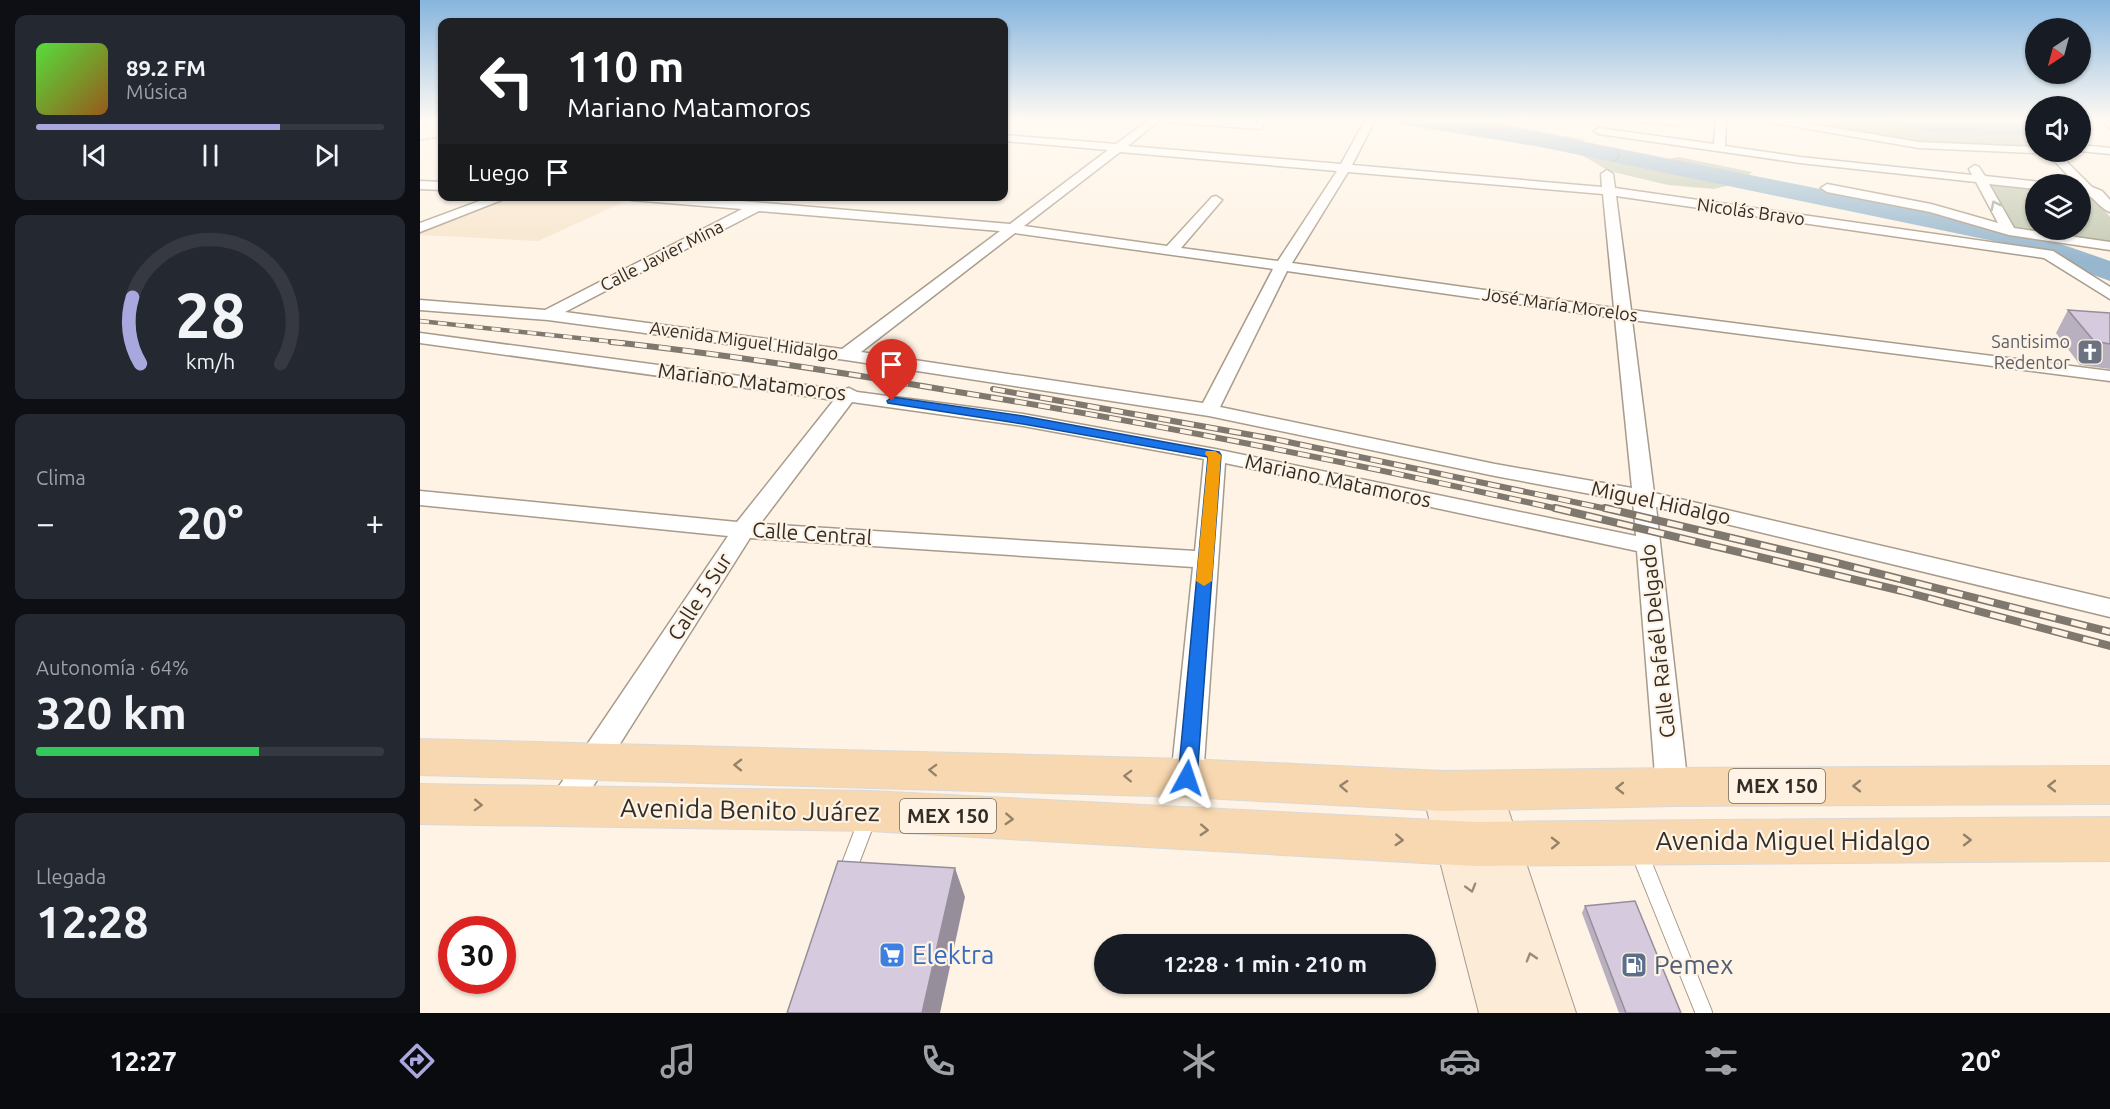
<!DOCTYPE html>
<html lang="es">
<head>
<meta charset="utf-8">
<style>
  body { margin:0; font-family:Ubuntu,sans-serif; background:#242831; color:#f1f3f6; height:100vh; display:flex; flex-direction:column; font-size:22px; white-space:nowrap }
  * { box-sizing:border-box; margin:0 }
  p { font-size:20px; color:#9ea1a6 }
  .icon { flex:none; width:33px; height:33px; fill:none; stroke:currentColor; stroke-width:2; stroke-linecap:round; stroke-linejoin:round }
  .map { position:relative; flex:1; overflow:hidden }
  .side { display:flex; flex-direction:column; gap:15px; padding:15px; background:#0d0f14; width:420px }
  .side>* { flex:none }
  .guide { position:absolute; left:18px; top:18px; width:570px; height:183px; border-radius:12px; box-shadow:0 2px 4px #0004; background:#202124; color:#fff; overflow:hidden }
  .needle { width:39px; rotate:216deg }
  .buttons { position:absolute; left:1605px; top:18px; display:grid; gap:12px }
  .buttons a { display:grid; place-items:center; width:66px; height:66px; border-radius:50%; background:#171b24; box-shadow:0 2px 4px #0004; font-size:30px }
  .speed { position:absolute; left:18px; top:916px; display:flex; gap:12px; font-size:30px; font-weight:700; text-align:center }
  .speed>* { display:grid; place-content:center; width:78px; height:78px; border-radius:50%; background:#171b24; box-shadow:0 2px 4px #0004; line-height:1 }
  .speed .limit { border:9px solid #d22; background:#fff; color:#111 }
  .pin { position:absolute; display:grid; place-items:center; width:51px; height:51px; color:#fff; margin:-62px -26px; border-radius:50% 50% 50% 0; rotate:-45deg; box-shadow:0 0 6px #0007 }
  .pin .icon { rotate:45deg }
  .me { position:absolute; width:66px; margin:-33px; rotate:5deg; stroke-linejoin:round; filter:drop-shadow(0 0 4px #0008) }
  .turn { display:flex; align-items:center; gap:21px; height:126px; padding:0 30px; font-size:27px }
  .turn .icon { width:78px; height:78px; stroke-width:2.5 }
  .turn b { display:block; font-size:42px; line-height:51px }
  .then { display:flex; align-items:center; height:57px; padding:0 30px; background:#0003; gap:12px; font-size:22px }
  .big { font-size:45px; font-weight:600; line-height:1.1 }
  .side .card { flex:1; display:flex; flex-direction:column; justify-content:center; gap:9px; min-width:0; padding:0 21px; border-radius:12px; background:#242831 }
  .side .dial { align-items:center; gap:0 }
  .dial svg { height:156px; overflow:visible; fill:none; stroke:#363941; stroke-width:7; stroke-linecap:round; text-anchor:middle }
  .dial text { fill:#f1f3f6; stroke:none }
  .song { display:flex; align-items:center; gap:18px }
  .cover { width:72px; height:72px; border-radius:9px; background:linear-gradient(135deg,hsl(110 70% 55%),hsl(30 70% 35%)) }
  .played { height:6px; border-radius:3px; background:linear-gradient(90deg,#a8a8df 70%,#363941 70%) }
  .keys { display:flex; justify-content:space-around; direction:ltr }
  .heat { display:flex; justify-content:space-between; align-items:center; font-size:33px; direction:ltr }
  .charge { height:9px; border-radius:4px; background:linear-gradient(90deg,#34c759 64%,#363941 0) }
  .trip { position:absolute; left:674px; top:934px; width:342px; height:60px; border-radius:30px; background:#171b24; box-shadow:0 2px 4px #0004; font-weight:600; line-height:60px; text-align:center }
  .tab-bar { display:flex; height:96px; justify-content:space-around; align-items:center; background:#090b0e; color:#9ea1a6 }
  .tab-bar .icon { width:42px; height:42px }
  .tab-bar .active { color:#a8a8df }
  .tab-bar b { font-size:27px; color:#f1f3f6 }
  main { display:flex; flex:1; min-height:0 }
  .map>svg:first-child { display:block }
</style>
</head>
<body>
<main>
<section class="side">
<div class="card">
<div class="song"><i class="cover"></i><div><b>89.2 FM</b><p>Música</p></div></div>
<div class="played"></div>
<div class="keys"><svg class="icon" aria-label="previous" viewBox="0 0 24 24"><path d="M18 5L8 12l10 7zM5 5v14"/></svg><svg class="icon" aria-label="pause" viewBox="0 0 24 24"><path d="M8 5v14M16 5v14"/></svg><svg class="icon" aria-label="next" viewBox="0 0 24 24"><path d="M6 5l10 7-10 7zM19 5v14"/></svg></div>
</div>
<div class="card dial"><svg viewBox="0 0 100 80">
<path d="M14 69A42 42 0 1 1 86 69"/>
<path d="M14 69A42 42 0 0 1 10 35" stroke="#a8a8df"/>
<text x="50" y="56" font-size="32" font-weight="700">28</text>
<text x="50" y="72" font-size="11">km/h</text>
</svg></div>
<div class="card"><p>Clima</p>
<div class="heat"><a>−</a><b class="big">20°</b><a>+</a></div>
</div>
<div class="card"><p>Autonomía · 64%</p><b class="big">320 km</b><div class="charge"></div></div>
<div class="card"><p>Llegada</p><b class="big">12:28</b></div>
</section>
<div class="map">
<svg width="1690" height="1013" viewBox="0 0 1690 1013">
  <rect width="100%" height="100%" fill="#fef3e4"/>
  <path fill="#f7e5cc" d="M189,196L213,198L118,241L0,235V232L94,197Z"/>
  <path fill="#c2c8b1" d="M941,119H1033L1077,123L1165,140L1158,144L1181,156L1210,165L1259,157L1332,172L1322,182L1294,189L1248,185L1189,171L1158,153L1097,143L1026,123Z
    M1404,119H1615V145H1539L1485,140L1421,130L1404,121Z
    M1567,182L1615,188L1616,230H1660L1661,193L1671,194L1690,217V242L1596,230Z"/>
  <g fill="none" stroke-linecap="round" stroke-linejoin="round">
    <path fill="#97b7ce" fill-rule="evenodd" d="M976,119H1024L1116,132L1595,228L1690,261V281L1588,244L1116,146L986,125L979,123Z
      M1462,119L1616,123V135L1509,132L1465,123Z"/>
    <g stroke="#a89b8a" stroke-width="18">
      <path id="service" d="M1219,852L1284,1013
        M426,875L447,820"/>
    </g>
    <g stroke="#a89b8a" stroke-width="3">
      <path id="minor" d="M730,119H780L837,123L841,119H851L840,129L746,122L741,119L708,146L921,164L944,122L949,119L954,122L932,165L1182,187L1181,174L1187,170L1193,174L1195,188L1633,251L1690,287V299L1624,258L1196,196L1211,310L1690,371V381L1212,320L1234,493L1690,599V617L1236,507L1268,787L1263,796L1252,800L1241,796L1236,787L1217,551L805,463L783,778L778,787L767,791L756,787L751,778L773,567L330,538L153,818L142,822L131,818L126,808L131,798L308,536L0,505V491L317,522L414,400L0,343V333L423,390L429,388L437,392L603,414L795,449L1216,536L1213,502L1075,476L789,416L426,360L128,320L0,310V300L125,310L322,209L211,200L205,196H262L590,224L688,150L584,141V135L696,144ZM700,152L917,171L858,261L761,248L802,200L796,196L792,197L747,246L604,226ZM928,172L1183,194L1194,308L872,263ZM339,211L580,231L422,349L145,312ZM595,233L853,269L783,403L441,352ZM867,271L1195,318L1212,488L1075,464L800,407ZM432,402L603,426L784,459L775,551L340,524Z
        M1216,119H1252L1262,122L1257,125L1221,122Z
        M1296,119H1306L1305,146L1380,157L1552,175L1549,169L1555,165L1559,167L1565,176L1620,182L1622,184H1616V189L1569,184L1594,228L1690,242V250L1589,235L1510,212L1407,192L1401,188L1407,184L1511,204L1578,223L1556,182L1380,163L1179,134L1174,131L1179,128L1294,144Z
        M1343,119H1362L1499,142L1616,147V152H1620L1616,153L1499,148L1348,122Z
        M1679,119H1689L1690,128Z
        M1660,145L1690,148V154L1660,151Z
        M1626,152H1637L1672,187L1682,191L1690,200V212C1680,209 1675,197 1664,193L1660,184H1656Z
        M0,181L22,182V190L0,189Z
        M73,196H92L0,232V223Z"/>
    </g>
    <g stroke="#a89b8a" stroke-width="2">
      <path id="secondary" d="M1024,772L1040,778L1042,783L1044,778L1060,772L1076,778L1082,791L1156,1013H1059L1002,791L1008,778Z"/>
    </g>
    <g stroke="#dad9d8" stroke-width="2">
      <path id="primary" d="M0,739L767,759L1024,771L1252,768L1690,766V804L1252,806L1024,811L767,797L0,775Z
        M0,784L450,791L1055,822L1690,817V861L1055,866L450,831L0,824Z"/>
    </g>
    <path stroke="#989085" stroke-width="2" stroke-dasharray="1.5 1.5" stroke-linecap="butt" d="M0,140L22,137
      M1194,161L1200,155L1196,150"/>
    <use href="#service" stroke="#fff" stroke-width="16"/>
    <use href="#minor" fill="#fff" fill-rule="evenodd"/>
    <use href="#secondary" fill="#fcecd7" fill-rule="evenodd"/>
    <use href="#primary" fill="#f8d8b0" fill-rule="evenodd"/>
    <g stroke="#7f786e" stroke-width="4.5">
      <path id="rail-far2" d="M0,321L205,343"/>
    </g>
    <g stroke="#7f786e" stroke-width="6">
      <path id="rail-far1" d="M191,342C305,354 419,372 532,391C737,424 940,464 1142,510
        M573,389L854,439L1192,510"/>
    </g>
    <g stroke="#7f786e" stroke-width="8">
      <path id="rail" d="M1135,508L1482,591L1690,646
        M1185,508L1413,562L1690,632"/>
    </g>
    <use href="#rail-far2" stroke="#fef3e4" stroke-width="3" stroke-dasharray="9" stroke-linecap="butt"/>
    <use href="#rail-far1" stroke="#fef3e4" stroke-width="4" stroke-dasharray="12" stroke-linecap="butt"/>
    <use href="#rail" stroke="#fef3e4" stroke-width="5" stroke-dasharray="16" stroke-linecap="butt"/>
  </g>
  <path fill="#b8afbf" d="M1648,310L1690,313V369L1660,365L1636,333Z
    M1165,906L1261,1013H1199L1162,913Z"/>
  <path fill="#968e9b" d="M535,868L545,897L520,1013H502Z"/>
  <path fill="#d6cbde" stroke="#968e9b" stroke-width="1.5" d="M1648,310L1690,313V344L1674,341Z
    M418,861L535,868L502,1013H367Z
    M1215,901L1261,1013H1206L1165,906Z"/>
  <defs><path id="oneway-chevron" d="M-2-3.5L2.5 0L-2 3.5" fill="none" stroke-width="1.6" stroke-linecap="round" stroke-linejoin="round" transform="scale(1.5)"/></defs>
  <use stroke="#a3a09d" href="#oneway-chevron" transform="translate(1575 205) rotate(-117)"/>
  <g stroke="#95826b">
    <use href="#oneway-chevron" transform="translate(318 765) rotate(-179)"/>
    <use href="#oneway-chevron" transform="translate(513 770) rotate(-178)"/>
    <use href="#oneway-chevron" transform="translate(708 776) rotate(-178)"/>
    <use href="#oneway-chevron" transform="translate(924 786) rotate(-177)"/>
    <use href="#oneway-chevron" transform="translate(1437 786) rotate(180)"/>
    <use href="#oneway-chevron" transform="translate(1632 786) rotate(180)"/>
    <use href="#oneway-chevron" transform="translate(1200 788) rotate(179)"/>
    <use href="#oneway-chevron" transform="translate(58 805) rotate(2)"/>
    <use href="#oneway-chevron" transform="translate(589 819) rotate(3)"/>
    <use href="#oneway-chevron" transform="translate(784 830) rotate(3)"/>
    <use href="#oneway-chevron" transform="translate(979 840) rotate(3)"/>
    <use href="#oneway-chevron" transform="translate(1547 840)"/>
    <use href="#oneway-chevron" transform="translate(1135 843) rotate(-1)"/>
  </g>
  <g stroke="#978c7e">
    <use href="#oneway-chevron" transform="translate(1051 888) rotate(74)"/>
    <use href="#oneway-chevron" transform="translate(1111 957) rotate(-107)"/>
  </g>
  <linearGradient id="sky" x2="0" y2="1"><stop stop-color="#87b5de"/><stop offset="0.46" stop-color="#fffaf3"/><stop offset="1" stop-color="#fffaf3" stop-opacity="0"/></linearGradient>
  <rect width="1690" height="260" fill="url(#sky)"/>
  <path fill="#1a73e8" stroke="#114b97" stroke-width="1.5" d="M472,397L603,416L799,452L801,455L777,778L774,783L767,785L761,783L758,778L788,457L603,424L468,403L467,401Z"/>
  <path fill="#f59e0b" d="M786,451H795L801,455L792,581L784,586L776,581L788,457L785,454Z"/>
  <defs>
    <g id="church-square" transform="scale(1.35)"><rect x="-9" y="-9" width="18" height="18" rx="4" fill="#6b7280" stroke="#fef3e4"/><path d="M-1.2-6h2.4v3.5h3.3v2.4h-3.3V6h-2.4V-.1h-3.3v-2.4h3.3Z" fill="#fff"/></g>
    <g id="supermarket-square" transform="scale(1.35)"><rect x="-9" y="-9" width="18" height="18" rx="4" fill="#3f7fe0" stroke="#fef3e4"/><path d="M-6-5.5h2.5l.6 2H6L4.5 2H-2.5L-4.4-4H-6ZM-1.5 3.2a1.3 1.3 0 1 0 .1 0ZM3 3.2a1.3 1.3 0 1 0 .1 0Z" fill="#fff"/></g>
    <g id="fuel-square" transform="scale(1.35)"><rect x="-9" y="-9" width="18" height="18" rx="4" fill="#5c6f8a" stroke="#fef3e4"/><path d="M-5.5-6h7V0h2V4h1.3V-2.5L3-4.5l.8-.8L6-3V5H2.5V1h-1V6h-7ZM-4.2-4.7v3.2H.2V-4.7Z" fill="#fff"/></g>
  </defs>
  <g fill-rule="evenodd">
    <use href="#church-square" x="1670" y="352"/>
    <use href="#supermarket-square" x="472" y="955"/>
    <use href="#fuel-square" x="1214" y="965"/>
  </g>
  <g text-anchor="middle" stroke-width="4.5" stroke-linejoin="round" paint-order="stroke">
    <g font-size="18" fill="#322d26" stroke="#fef3e4">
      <text transform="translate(1331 212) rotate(8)" y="6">Nicolás Bravo</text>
      <text transform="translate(242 256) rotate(-27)" y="6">Calle Javier Mina</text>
      <text transform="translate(1140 305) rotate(8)" y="6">José María Morelos</text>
      <text transform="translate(324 341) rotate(8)" y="6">Avenida Miguel Hidalgo</text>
    </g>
    <g font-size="18" fill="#5b616d" stroke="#fef3e4" text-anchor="end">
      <text x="1650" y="348">Santisimo<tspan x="1650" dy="21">Redentor</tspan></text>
    </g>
    <g fill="#fef3e4" stroke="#6f685f" stroke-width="1.5">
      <rect x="1309" y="769" width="96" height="34" rx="4.5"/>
      <rect x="480" y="799" width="96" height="34" rx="4.5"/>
    </g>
    <g font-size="20" font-weight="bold" fill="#322d26">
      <text x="1357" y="793">MEX 150</text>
      <text x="528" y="823">MEX 150</text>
    </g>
    <g font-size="21" fill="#322d26" stroke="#fef3e4">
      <text transform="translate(332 382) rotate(7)" y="7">Mariano Matamoros</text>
      <text transform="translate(918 481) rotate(12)" y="7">Mariano Matamoros</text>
      <text transform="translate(1241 503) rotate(12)" y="7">Miguel Hidalgo</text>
      <text transform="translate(392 534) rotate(4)" y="7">Calle Central</text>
      <text transform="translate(280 597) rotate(-57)" y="7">Calle 5 Sur</text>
      <text transform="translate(1238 641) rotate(-96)" y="7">Calle Rafaél Delgado</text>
    </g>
    <g font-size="26" fill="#322d26" stroke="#fef3e4">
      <text transform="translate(330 810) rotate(1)" y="9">Avenida Benito Juárez</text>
      <text x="1373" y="850">Avenida Miguel Hidalgo</text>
    </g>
    <g font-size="26" fill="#366cbe" stroke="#fef3e4" text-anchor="start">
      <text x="492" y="964">Elektra</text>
    </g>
    <g font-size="26" fill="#4e5e75" stroke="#fef3e4" text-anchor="start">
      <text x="1234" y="974">Pemex</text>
    </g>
  </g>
</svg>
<div class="buttons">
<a><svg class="needle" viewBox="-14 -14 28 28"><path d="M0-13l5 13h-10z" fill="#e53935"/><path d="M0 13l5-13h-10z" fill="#9ea1a6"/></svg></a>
<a><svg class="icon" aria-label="sound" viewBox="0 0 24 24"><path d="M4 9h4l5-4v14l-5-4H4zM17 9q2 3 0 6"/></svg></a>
<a><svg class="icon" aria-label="layers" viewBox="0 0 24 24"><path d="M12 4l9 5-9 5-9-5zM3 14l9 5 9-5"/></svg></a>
</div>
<div class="speed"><div class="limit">30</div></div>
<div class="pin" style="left:472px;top:401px;background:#d93025"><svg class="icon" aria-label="arrive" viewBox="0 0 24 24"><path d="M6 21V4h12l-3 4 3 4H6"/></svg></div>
<svg class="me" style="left:767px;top:778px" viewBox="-20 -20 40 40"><path d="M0-17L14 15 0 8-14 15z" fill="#1a73e8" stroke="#fff" stroke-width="4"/></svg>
<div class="trip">12:28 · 1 min · 210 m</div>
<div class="guide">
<div class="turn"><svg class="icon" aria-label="left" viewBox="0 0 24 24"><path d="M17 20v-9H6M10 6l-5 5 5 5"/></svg><div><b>110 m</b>Mariano Matamoros</div></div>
<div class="then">Luego<svg class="icon" aria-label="arrive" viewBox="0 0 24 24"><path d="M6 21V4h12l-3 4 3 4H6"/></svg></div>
</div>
</div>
</main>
<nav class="tab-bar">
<b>12:27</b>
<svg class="icon active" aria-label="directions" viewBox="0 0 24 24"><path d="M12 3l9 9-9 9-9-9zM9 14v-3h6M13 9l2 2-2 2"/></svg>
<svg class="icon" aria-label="music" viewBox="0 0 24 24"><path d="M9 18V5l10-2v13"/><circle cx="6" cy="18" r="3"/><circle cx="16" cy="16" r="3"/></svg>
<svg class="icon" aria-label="phone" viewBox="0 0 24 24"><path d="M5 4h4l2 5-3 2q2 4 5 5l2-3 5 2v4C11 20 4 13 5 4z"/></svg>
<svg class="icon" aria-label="climate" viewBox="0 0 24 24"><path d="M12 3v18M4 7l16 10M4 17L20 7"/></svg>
<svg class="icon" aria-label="car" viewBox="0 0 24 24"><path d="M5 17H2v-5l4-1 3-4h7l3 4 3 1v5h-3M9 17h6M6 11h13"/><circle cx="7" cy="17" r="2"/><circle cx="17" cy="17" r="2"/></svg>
<svg class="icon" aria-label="filters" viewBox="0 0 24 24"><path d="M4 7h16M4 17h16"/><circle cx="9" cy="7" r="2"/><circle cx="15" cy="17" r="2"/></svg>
<b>20°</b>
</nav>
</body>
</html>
